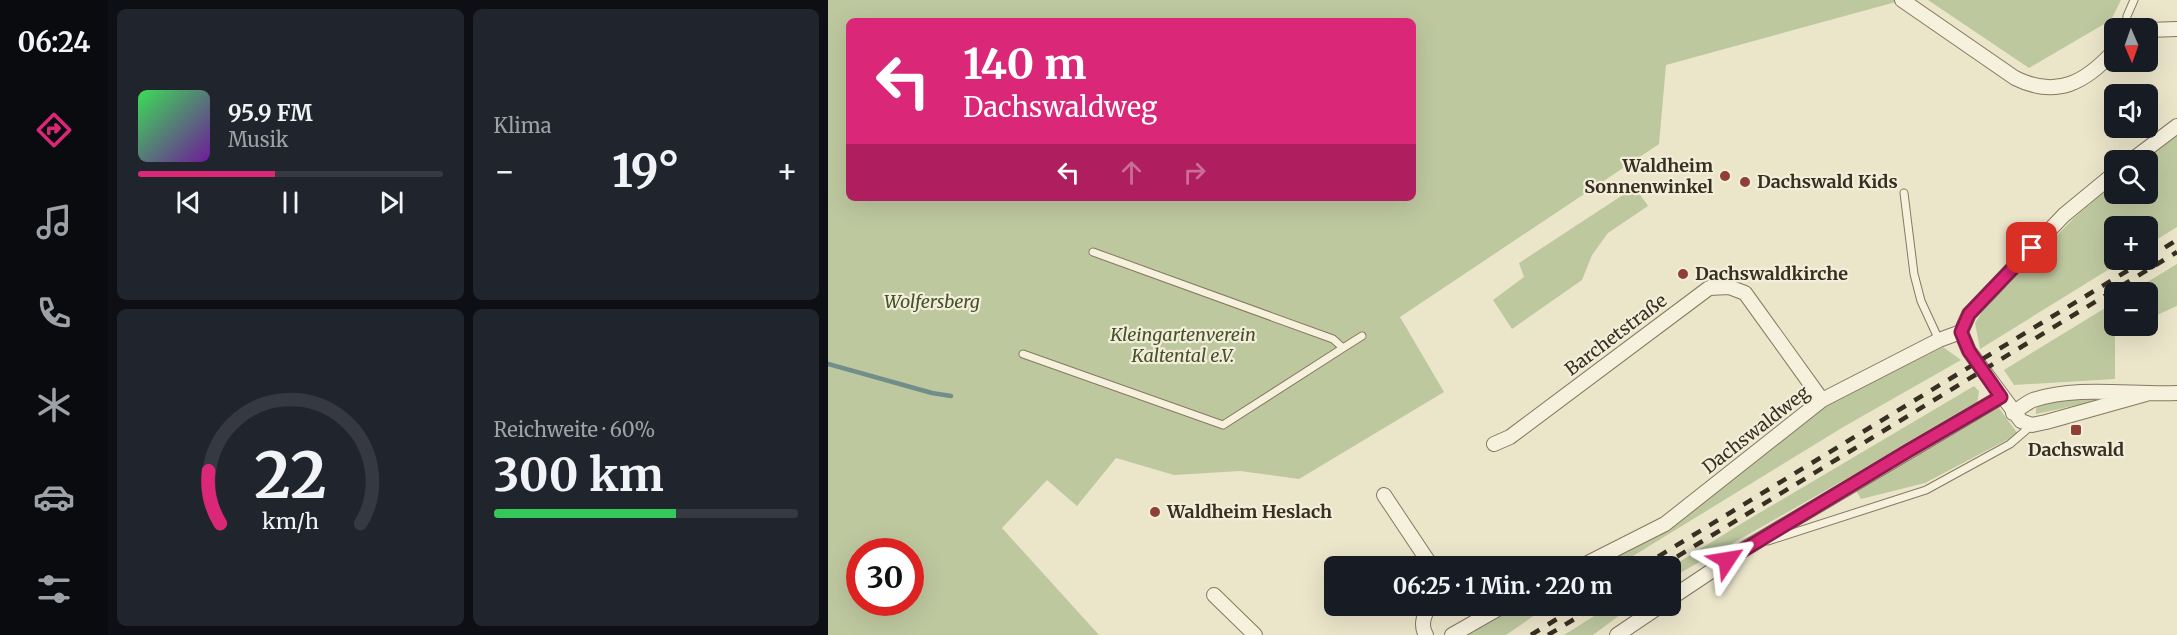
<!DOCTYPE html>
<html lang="de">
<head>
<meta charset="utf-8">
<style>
  body { margin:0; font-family:Merriweather,serif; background:#20242c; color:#f1f3f6; height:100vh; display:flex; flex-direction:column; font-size:22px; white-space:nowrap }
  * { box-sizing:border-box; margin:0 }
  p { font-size:20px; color:#9ea1a6 }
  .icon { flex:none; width:33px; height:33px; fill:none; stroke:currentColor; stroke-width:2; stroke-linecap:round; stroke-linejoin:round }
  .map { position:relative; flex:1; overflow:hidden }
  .drawer { display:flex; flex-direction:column; gap:9px; padding:9px; background:#0d0f14; width:720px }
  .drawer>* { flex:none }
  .top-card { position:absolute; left:18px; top:18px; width:570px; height:183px; border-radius:9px; box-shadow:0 6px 24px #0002; background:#db2777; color:#fff; overflow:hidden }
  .needle { width:39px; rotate:178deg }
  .tools { position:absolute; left:1276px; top:18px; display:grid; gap:12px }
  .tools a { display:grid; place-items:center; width:54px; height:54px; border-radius:9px; background:#171b24; box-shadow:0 6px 24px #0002; font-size:30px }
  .speed { position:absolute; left:18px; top:538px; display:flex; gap:12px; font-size:30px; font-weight:700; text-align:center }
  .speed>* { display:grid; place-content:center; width:78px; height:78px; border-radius:50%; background:#171b24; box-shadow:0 6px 24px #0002; line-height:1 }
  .speed .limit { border:9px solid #d22; background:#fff; color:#111 }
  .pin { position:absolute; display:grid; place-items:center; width:51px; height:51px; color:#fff; margin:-26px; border-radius:12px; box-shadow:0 3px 9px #0006 }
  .me { position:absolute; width:66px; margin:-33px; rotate:57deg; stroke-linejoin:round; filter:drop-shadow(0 0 4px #0008) }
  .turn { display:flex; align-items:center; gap:21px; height:126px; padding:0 18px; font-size:27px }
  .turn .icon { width:78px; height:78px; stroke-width:2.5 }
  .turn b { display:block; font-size:42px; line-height:51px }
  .lanes { display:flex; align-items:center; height:57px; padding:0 18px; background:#0003; justify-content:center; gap:30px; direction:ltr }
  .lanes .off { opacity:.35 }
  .big { font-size:45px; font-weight:700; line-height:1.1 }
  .drawer .card { flex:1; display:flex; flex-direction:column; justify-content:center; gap:9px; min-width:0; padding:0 21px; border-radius:9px; background:#20242c }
  .drawer .dial { align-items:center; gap:0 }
  .dial svg { height:156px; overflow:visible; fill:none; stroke:#363941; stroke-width:7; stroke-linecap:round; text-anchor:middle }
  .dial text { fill:#f1f3f6; stroke:none }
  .song { display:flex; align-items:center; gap:18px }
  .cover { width:72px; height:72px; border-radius:9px; background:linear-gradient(135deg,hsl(130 70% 55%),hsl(280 70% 35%)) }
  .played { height:6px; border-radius:3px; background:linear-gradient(90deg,#db2777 45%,#363941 45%) }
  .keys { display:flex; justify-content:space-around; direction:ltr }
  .heat { display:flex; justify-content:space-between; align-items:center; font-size:33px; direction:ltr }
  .charge { height:9px; border-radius:4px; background:linear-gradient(90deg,#34c759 60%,#363941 0) }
  .drawer .tiles { flex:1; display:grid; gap:9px; grid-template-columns:repeat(2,1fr) }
  .trip { position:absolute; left:496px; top:556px; width:357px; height:60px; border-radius:9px; background:#171b24; box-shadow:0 6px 24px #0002; font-weight:700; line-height:60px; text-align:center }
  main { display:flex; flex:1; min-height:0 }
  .dock { display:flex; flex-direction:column; width:108px; justify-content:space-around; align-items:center; background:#090b0e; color:#9ea1a6 }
  .dock .icon { width:42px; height:42px }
  .dock .selected { color:#db2777 }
  .dock b { font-size:27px; color:#f1f3f6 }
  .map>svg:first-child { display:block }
</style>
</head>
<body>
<main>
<nav class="dock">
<b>06:24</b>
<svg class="icon selected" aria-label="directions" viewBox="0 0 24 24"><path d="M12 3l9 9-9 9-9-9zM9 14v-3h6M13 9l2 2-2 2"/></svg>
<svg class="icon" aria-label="music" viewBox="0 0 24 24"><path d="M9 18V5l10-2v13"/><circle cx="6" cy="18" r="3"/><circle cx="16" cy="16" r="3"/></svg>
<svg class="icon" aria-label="phone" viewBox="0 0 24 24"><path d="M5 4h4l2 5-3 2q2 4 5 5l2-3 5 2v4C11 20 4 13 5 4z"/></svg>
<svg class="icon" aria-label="climate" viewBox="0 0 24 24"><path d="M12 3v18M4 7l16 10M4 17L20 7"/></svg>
<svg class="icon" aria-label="car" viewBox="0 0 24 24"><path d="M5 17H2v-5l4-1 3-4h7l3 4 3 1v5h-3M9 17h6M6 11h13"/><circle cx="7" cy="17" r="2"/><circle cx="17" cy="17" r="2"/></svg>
<svg class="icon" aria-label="filters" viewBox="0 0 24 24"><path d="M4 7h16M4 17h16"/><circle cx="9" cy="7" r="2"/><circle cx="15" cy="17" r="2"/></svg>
</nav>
<section class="drawer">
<div class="tiles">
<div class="card">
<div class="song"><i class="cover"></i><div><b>95.9 FM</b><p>Musik</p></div></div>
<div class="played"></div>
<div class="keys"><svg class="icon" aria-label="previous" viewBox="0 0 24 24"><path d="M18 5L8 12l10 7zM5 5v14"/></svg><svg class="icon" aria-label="pause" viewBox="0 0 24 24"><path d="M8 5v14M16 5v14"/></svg><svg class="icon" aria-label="next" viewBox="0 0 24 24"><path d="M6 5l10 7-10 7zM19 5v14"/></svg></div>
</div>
<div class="card"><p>Klima</p>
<div class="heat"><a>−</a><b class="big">19°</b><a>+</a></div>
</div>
<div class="card dial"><svg viewBox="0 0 100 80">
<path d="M14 69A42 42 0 1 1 86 69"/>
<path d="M14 69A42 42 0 0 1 8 42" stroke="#db2777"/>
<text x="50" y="56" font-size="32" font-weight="700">22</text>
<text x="50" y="72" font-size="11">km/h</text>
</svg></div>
<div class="card"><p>Reichweite · 60%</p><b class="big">300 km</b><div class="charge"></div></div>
</div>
</section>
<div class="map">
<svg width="1349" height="635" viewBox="0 0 1349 635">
  <rect width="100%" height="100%" fill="#ebe5ca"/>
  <path fill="#bec89f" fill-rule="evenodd" d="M0,0H1075L838,65L831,144L572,317L616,392L471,479L412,471L346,475L288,458L249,506L219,480L174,528L271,635H0ZM21,21H585V198H21ZM32,552H82V603H32Z
    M1100,0H1293L1283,20L1201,68Z
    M1349,135V227L1320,245V226H1287V260H1296L1152,349L1147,323L1155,310L1247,217L1287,183V194H1320V160H1317Z
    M807,187L820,206L780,233L764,255L754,280L684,329L665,300L696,277L691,263Z
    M1349,264V306L1320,319V292H1303Z
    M1287,302V326H1304L1287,333V379L1186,385L1176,370Z
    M1115,347L1133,360L1017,426L787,567H757L838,525L995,406Z
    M1146,386L1151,391L1149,405L843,578V567L916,522Z
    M1268,397V401L1208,414V404Z
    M1171,408L1190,434L1097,483L1033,499L1026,487Z
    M684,606H720L678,635H631Z
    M782,606H804L765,635H736Z"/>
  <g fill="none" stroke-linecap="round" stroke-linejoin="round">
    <path stroke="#718e8a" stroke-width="4.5" d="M0,364L104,393L123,396"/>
    <g stroke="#867860" stroke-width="9">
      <path id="lane" d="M1298,28L1299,16L1306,0
        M1076,193L1086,274L1093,301L1111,340
        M515,348L534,336
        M195,354L395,425L515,348L505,339L265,252
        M940,541L1098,490L1182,444L1204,425"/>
    </g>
    <g stroke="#867860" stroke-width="16">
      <path id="street" d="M1074,0L1187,78C1229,99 1258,82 1287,50
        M1320,30L1349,29
        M1304,160L1349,126
        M1287,173L1236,215L1141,314L1133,332L1141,351L1193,421L1204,425L1218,422L1318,394
        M1185,413C1191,409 1198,403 1205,400C1250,385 1302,395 1349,393
        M666,444L682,437L881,288L901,287L917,293L994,400
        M556,495L604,567
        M752,567L837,524L994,400L1111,340L1133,332
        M386,595L427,635
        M843,598L918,548L1173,397
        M598,635C592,625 596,616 601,606
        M624,635L675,606
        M789,635L832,606"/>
    </g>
    <use href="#lane" stroke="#f6f1dd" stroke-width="7"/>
    <use href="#street" stroke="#f6f1dd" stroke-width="14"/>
    <path stroke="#382f22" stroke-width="4.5" stroke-dasharray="10 10" stroke-linecap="butt" d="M1320,258L1349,240
      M813,567L1317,260
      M832,567L1349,252
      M703,635L750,606
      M720,635L768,606"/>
  </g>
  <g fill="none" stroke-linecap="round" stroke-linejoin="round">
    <g stroke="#8e194d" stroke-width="15">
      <path id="route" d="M899,560L1080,451L1173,397L1141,351L1133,332L1141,314L1204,248"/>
    </g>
    <use href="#route" stroke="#db2777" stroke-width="10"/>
  </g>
  <g fill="#8f4036" stroke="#f3eed9" stroke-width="2">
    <circle cx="897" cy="176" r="6"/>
    <circle cx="917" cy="182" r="6"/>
    <circle cx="855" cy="274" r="6"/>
    <rect x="1242" y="424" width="12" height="12" rx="3"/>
    <circle cx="327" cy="512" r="6"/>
  </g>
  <g text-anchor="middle" stroke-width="4.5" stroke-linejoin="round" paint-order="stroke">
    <g font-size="18" font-weight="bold" fill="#382f22" stroke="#f3eed9" text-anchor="start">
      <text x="885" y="172" text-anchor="end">Waldheim<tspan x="885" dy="21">Sonnenwinkel</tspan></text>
      <text x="929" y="188">Dachswald Kids</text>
      <text x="867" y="280">Dachswaldkirche</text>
      <text x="1248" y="456" text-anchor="middle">Dachswald</text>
      <text x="339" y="518">Waldheim Heslach</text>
    </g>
    <g font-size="18" font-style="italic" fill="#44522b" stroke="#f3eed9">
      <text x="104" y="308">Wolfersberg</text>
      <text x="355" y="341">Kleingartenverein<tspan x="355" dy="21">Kaltental e.V.</tspan></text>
    </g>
    <g font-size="18" fill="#382f22" stroke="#f3eed9">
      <text transform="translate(788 335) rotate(-37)" y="6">Barchetstraße</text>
      <text transform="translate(928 430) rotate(-38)" y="6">Dachswaldweg</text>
    </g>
  </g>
</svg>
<div class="tools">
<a><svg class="needle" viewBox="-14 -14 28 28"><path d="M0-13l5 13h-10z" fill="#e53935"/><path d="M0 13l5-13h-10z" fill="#9ea1a6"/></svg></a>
<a><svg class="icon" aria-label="sound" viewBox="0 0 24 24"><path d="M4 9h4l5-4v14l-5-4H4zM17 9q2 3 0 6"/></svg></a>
<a><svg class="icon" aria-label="search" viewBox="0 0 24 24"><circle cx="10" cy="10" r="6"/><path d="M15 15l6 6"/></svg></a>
<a>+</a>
<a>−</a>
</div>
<div class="speed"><div class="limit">30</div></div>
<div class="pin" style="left:1204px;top:248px;background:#d93025"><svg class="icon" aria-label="arrive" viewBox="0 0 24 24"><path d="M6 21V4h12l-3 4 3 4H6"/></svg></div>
<svg class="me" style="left:899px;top:560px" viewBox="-20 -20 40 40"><path d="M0-17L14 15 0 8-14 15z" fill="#db2777" stroke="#fff" stroke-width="4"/></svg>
<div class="trip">06:25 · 1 Min. · 220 m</div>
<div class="top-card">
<div class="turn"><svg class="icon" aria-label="left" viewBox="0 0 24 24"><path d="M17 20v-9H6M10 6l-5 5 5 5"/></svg><div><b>140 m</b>Dachswaldweg</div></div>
<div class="lanes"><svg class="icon" aria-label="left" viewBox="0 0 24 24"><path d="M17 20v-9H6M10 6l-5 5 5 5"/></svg><svg class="icon off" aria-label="ahead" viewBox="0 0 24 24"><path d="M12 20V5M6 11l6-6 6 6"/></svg><svg class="icon off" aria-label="right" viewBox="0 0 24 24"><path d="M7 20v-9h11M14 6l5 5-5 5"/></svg></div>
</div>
</div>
</main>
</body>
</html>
